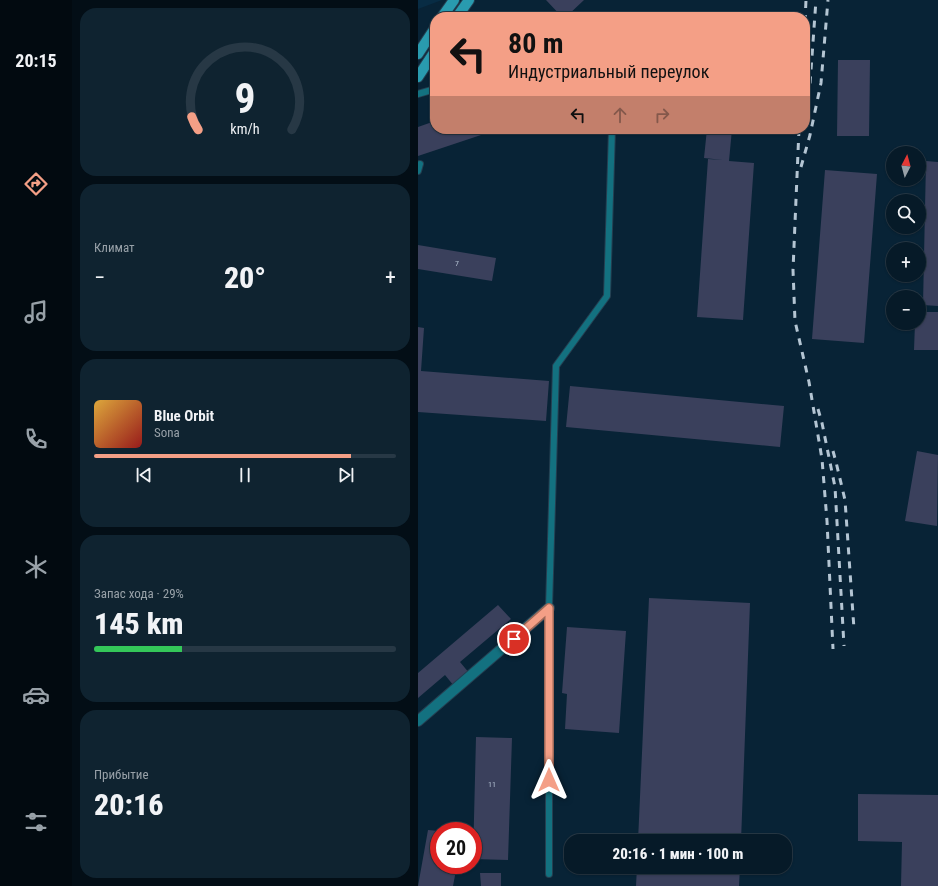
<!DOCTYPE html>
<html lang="ru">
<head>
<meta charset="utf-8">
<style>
  body { margin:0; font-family:"Roboto Condensed",sans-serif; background:#0f2330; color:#f1f3f6; height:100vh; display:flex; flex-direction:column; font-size:15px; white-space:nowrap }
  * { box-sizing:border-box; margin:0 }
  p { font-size:13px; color:#98a1a8 }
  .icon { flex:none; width:22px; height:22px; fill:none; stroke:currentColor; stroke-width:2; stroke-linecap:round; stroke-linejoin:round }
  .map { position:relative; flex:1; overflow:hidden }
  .side { display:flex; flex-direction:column; gap:8px; padding:8px; background:#030e16; width:346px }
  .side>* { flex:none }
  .guide { position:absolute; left:12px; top:12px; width:380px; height:122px; border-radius:16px; box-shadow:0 1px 3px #0004,0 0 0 1px #273845; background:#f49f86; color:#111; overflow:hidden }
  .needle { width:26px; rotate:6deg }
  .buttons { position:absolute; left:468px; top:146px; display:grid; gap:8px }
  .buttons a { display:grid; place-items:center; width:40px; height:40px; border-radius:50%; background:#061a28; box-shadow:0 1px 3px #0004,0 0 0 1px #273845; font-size:20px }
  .speed { position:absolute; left:12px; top:822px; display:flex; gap:8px; font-size:20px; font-weight:700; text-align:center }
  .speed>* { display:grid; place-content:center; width:52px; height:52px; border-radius:50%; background:#061a28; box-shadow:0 1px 3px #0004,0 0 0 1px #273845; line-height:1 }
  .speed .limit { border:6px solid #d22; background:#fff; color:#111 }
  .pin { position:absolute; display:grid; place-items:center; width:34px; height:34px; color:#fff; margin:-17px; border:2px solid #fff; border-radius:50%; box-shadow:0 1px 4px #0007 }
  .me { position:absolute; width:44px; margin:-22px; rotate:0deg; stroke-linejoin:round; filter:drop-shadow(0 0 3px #0008) }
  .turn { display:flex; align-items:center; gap:14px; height:84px; padding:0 12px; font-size:18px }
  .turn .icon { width:52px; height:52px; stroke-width:2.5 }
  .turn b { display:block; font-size:28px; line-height:34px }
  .lanes { display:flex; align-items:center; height:38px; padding:0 12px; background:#0003; justify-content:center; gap:20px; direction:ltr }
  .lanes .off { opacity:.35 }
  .big { font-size:30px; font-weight:800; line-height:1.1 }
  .side .card { flex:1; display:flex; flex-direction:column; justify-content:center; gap:6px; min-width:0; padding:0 14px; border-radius:16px; background:#0f2330 }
  .side .dial { align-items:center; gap:0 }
  .dial svg { height:104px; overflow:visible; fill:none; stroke:#273845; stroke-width:7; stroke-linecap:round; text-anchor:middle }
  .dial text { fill:#f1f3f6; stroke:none }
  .song { display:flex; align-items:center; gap:12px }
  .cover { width:48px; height:48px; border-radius:6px; background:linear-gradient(135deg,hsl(40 70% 55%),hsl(0 70% 35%)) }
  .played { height:4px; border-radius:2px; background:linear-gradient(90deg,#f49f86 85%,#273845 85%) }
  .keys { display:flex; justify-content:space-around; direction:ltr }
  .heat { display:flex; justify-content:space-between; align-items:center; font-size:22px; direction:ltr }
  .charge { height:6px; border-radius:3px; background:linear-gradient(90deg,#34c759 29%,#273845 0) }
  .trip { position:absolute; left:146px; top:834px; width:228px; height:40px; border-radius:16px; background:#061a28; box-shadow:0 1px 3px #0004,0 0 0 1px #273845; font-weight:800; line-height:40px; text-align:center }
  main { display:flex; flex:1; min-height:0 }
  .tabs { display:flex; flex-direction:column; width:72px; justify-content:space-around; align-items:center; background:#020a10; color:#98a1a8 }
  .tabs .icon { width:28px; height:28px }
  .tabs .current { color:#f49f86 }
  .tabs b { font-size:18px; color:#f1f3f6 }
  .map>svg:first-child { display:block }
</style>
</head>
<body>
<main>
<nav class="tabs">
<b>20:15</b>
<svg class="icon current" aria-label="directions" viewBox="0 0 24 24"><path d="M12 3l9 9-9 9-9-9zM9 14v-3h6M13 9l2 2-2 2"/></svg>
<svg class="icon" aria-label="music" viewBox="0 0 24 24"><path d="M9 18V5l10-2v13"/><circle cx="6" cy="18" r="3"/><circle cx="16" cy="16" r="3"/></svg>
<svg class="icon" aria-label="phone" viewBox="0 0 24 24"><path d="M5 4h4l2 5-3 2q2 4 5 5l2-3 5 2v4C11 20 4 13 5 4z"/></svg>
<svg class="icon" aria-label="climate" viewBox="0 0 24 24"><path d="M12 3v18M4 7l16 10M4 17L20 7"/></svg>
<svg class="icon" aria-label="car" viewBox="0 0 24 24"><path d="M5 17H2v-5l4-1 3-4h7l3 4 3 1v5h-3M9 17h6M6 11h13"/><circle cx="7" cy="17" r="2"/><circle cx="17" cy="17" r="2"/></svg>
<svg class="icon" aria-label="filters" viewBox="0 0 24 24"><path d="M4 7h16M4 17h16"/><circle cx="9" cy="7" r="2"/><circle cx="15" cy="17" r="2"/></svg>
</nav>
<section class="side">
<div class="card dial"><svg viewBox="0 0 100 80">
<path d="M14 69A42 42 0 1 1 86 69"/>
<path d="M14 69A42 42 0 0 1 9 59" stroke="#f49f86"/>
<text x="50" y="56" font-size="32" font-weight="700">9</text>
<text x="50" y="72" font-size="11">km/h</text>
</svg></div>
<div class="card"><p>Климат</p>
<div class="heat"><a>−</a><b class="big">20°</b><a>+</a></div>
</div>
<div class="card">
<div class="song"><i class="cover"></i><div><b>Blue Orbit</b><p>Sona</p></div></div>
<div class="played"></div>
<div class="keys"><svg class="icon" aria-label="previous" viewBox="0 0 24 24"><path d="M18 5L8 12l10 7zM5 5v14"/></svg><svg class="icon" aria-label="pause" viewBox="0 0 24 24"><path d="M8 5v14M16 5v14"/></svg><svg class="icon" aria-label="next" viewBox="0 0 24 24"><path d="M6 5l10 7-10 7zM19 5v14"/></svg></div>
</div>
<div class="card"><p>Запас хода · 29%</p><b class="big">145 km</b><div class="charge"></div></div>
<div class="card"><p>Прибытие</p><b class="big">20:16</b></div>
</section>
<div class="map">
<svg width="520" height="886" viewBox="0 0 520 886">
  <rect width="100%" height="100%" fill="#082336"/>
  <path fill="#082c44" d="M0,0H24L0,9Z"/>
  <path fill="#3a405c" d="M128,0H166L148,17H144Z
    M420,60H452L451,136H419Z
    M17,121V129H62L63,135L0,156V127Z
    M289,129H314L311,161L336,163L325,320L279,317L290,159L305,160L286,158Z
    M508,161L520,162V306L505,305Z
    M407,170L459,174L446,343L394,339Z
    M0,245L78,258L74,281L0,269Z
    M501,312H520V350H496L497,323H501Z
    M0,327L6,328L3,371L131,381L128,421L0,412Z
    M152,386L366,406L362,447L148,427Z
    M499,451L520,455L519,526L487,521Z
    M231,598L332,603L323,841H220Z
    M80,605L93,619L42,662L52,674L36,686L27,675L0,698V673Z
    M149,627L208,631L201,733L147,729L149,694L144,693Z
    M58,737L94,738L90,860L55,859Z
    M440,794L520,795V886H483L484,842L440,841Z
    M10,830L21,831V865H39L35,886H0Z
    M219,867H322L321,886H218Z
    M62,873H83V886H63Z"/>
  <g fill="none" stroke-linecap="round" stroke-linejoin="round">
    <g stroke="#253f51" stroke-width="8">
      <path id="lane" d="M0,94L17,89
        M0,171L2,164
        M131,874V608L138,366L189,296L194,129"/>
    </g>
    <g stroke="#253f51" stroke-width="12">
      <path id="street" d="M0,721L131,608"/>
    </g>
    <g stroke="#253f51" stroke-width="12">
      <path id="secondary" d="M24,17L36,0
        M39,17L51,0
        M0,54L17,28
        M0,77L17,51"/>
    </g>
    <use href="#lane" stroke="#137180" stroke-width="6"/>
    <use href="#street" stroke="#137180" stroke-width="10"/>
    <use href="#secondary" stroke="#299baf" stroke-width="10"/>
    <path stroke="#b4c5d3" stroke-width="3" stroke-dasharray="7 7" stroke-linecap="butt" d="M387,22L388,0
      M387,111L392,84L398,0
      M381,129L375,270L377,321L391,382L404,459L409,521L415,649
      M383,167L392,135L403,83L410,0
      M400,409L404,423L417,487L426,646
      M415,451L418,462L427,500L436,629"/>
  </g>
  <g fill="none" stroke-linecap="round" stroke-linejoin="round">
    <g stroke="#9f6757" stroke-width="10">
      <path id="route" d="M96,639L131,608V780"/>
    </g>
    <use href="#route" stroke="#f49f86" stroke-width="7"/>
  </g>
  <g text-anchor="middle" stroke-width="4" stroke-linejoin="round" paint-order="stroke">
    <g font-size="8" fill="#b1becf">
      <text x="39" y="266">7</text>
      <text x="74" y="787">11</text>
    </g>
  </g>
</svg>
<div class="buttons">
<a><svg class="needle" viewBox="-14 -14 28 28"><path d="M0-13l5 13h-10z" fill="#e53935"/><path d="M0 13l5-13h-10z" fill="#98a1a8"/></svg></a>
<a><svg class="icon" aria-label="search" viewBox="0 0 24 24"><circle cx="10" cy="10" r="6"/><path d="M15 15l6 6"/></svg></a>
<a>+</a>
<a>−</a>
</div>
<div class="speed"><div class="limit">20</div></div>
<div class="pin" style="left:96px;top:639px;background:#d93025"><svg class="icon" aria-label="arrive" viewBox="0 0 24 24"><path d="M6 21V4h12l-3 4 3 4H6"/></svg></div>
<svg class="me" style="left:131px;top:780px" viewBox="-20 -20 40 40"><path d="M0-17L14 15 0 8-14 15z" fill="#f49f86" stroke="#fff" stroke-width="4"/></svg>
<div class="trip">20:16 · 1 мин · 100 m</div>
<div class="guide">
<div class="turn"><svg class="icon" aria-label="left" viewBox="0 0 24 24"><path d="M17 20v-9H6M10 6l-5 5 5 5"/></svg><div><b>80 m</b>Индустриальный переулок</div></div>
<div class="lanes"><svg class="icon" aria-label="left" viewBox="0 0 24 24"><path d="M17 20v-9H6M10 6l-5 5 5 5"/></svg><svg class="icon off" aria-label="ahead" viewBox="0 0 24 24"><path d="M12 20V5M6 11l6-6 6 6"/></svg><svg class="icon off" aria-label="right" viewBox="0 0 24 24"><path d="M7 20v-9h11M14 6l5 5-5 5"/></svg></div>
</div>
</div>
</main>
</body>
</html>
